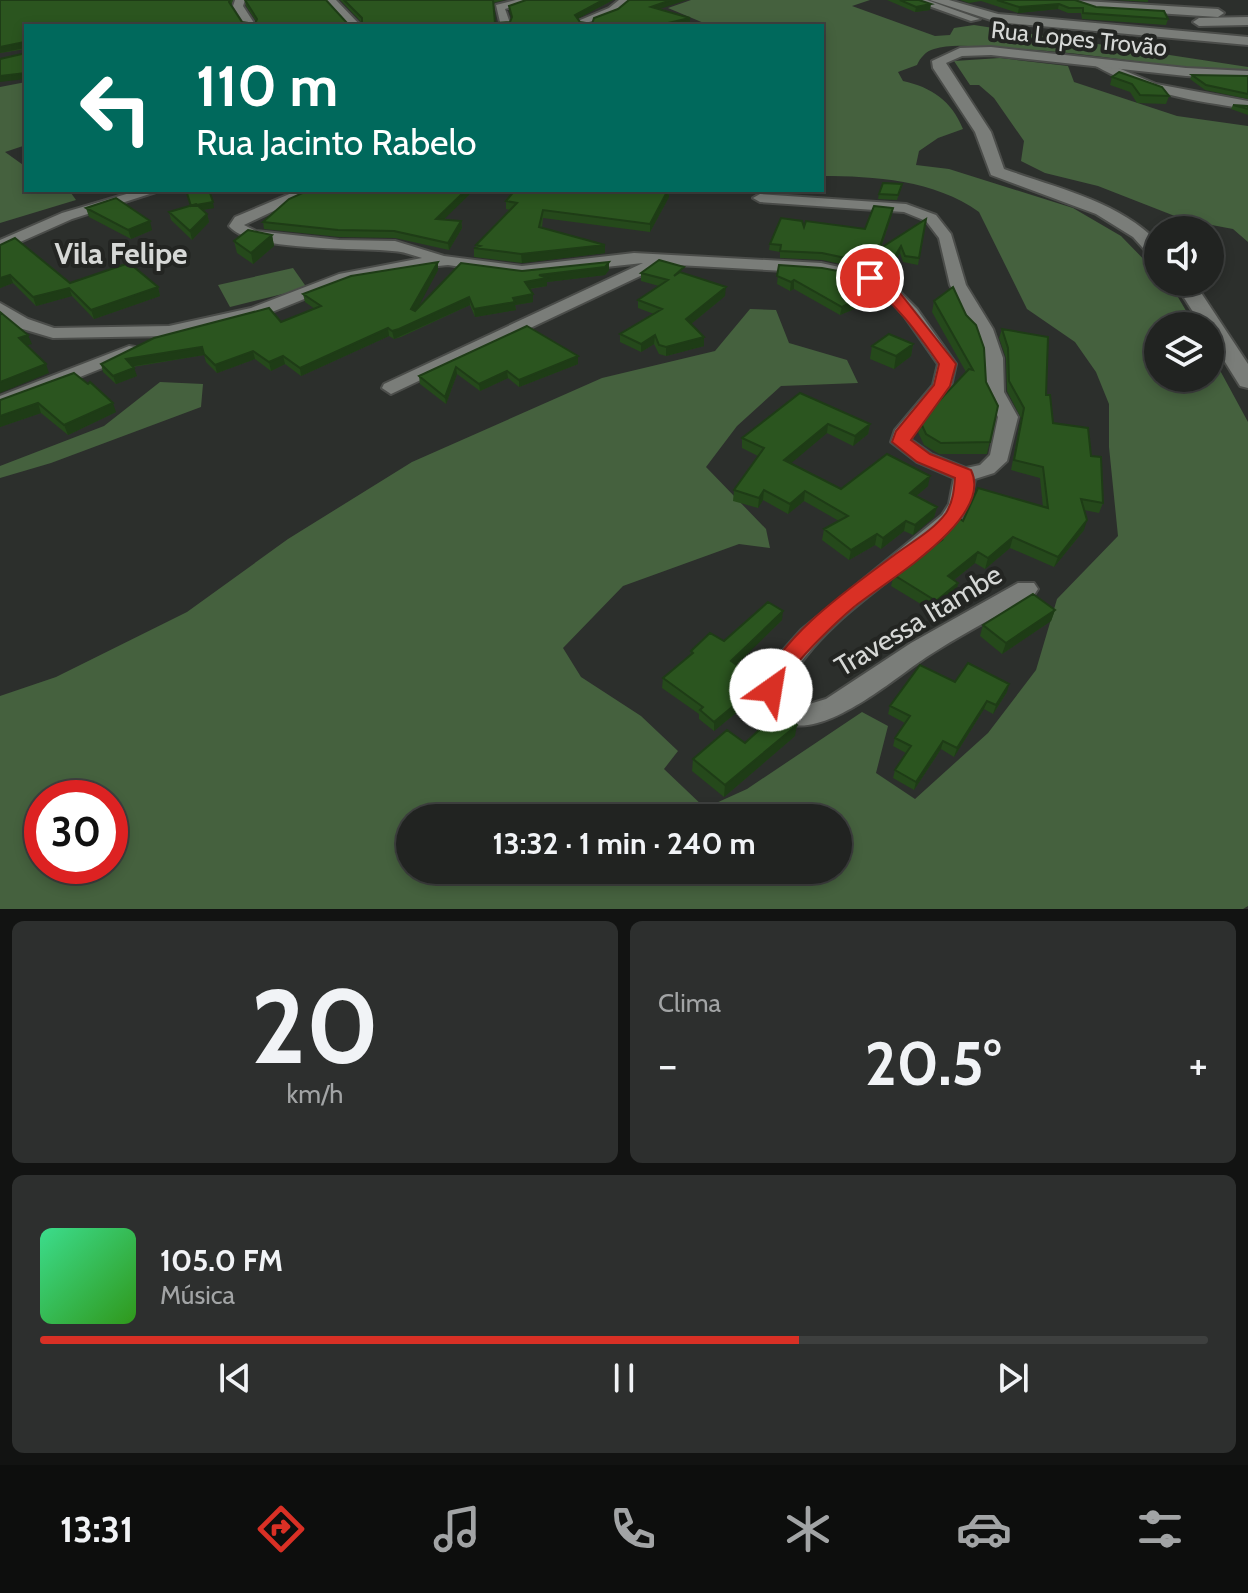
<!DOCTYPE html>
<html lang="pt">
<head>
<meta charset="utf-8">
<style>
  body { margin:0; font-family:Cabin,sans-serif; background:#2d2f2e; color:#f1f3f6; height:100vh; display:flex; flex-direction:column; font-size:30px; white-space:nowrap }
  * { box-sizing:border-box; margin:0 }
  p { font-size:26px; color:#a2a4a5 }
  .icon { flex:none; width:44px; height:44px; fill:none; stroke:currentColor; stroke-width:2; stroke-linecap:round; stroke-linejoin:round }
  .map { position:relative; height:909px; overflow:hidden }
  .details { display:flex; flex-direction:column; gap:12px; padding:12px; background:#121312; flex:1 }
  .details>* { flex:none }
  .banner { position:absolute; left:24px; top:24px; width:800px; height:168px; border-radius:0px; box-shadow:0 4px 12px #0003,0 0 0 2px #3e403f; background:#00695c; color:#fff; overflow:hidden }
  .buttons { position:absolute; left:1144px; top:216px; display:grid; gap:16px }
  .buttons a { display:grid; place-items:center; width:80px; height:80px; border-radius:50%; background:#212321; box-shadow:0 4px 12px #0003,0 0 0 2px #3e403f; font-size:40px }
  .speed { position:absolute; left:24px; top:780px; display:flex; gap:16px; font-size:40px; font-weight:700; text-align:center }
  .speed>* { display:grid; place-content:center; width:104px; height:104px; border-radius:50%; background:#212321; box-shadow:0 4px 12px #0003,0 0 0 2px #3e403f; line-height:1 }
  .speed .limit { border:12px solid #d22; background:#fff; color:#111 }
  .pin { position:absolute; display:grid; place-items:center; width:68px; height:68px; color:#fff; margin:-34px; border:4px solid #fff; border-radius:50%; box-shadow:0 2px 8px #0007 }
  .me { position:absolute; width:88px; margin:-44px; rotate:32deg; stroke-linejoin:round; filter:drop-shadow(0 0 6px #0008) }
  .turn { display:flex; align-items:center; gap:28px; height:168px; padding:0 40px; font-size:36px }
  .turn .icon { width:104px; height:104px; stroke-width:2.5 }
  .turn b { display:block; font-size:56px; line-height:68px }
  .big { font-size:60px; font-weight:700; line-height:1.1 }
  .details .card { flex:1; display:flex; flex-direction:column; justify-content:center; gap:12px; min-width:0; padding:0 28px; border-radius:12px; background:#2d2f2e }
  .details .dial { align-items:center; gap:0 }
  .dial b { font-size:104px; line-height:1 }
  .song { display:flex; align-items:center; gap:24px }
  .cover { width:96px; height:96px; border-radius:12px; background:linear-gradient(135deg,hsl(150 70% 55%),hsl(110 70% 35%)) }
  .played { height:8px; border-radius:4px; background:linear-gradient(90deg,#d93025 65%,#3e403f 65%) }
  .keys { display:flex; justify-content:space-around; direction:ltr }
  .heat { display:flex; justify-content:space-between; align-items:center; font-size:44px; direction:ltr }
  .details .tiles { flex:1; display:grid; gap:12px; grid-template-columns:1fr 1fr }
  .card:last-child { grid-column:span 2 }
  .trip { position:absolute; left:396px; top:804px; width:456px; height:80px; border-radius:40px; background:#212321; box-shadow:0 4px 12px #0003,0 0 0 2px #3e403f; font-weight:700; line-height:80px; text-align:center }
  .tabs { display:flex; height:128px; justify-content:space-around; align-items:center; background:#0d0e0d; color:#a2a4a5 }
  .tabs .icon { width:56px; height:56px }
  .tabs .active { color:#d93025 }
  .tabs b { font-size:36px; color:#f1f3f6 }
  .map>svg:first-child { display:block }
</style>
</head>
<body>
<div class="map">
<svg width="1248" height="909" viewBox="0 0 1248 909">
  <rect width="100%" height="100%" fill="#2c2f2c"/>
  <path fill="#45613e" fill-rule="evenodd" d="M691,0H870L852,6L935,36L950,35L954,28L974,25L1248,67V73C1164,68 1080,50 996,48C976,47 953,43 934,49C926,51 920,58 917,65L898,72L903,81C931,87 952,101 963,129L938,138L919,151L916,165L949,169L1073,208L1121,236L1158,274V282H1166L1175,292L1195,326H1158V378H1210V352L1248,422V906L1243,909H0V696L56,677L187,612L288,539L412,462L602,378L715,351L750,309L776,310L789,343L847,360L858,383L781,386L737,426L706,467L766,529L770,548L739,544L623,586L563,648L581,677L641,716L678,751L664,769L705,808L747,789L862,712L888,726L876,773L915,799L988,733L1036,670L1057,599L1118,536L1109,447V404L1096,372L1075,342L1027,309L979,212C935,180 874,176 822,176V26H711L668,8ZM42,798H110V866H42ZM410,818H838V870H410Z
    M1000,58L1068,66L1074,82L1177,116L1248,126V242L1233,229L1185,220L1098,186L1045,173L1021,161L1024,141L994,98L979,85H970L954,61Z
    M26,82V145L5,152L26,167V190H77L71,193L76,200L0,223V87Z
    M293,268L307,288L230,307L218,285Z
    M160,382L203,384L201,407L51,463L0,478V466L104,426Z"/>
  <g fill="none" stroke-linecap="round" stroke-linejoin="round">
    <g stroke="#4b4d4a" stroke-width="4">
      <path id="minor" d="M235,0H245L243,6L256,26H246L233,6Z
        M325,0H336L361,26H350Z
        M516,0H533L505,9L510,23L508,26H497L500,22L496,5Z
        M619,0H630L617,12L589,22L592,26H582L578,21L609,8Z
        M912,0H927L980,19L971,21Z
        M1094,61H1102L1156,84L1248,101V109C1194,101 1142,93 1094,65Z
        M140,190H162L72,219L0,251V240L62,213Z
        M299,190H318L244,225L256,231L339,240L395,241L444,256L522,266L634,253L821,263L876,275L901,293L917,309L956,364L951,386L912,435L911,440L931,454L966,468L980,465L990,455L998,417L986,392L985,358L975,329L950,285L939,238L926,221L904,212L760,202L753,198L760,194L906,204L936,215L951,234L966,285L993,329L1003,358L1004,392L1018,417L1007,461L994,473L975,479L970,504L958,525C903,575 820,620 786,687L790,700L806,705L826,699L911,643L1018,583H1034L1038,589L1034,595C999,615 962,634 928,656C889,681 782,779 761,687L777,657L801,630L942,515L949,504L954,478L917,462L891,442L895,430L933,385L938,364L905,317L889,299L865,282L821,273L659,264L655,269L391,394L382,388L384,384L643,263L522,276L448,265L418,268L349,281L262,316L169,336L53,338L16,327L0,316V303L28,319L54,328L169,326L251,308L339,274L422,258C412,255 402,251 392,251C357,247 250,252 229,226L235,217Z
        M129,346L135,347L138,351L135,355L0,409V396Z"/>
    </g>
    <g stroke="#4b4d4a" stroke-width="4">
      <path id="secondary" d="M930,0H949L998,14L1248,37V45L997,22Z
        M1067,0L1218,9L1224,13L1218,17L1095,9Z
        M1248,17V25L1199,26L1193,22L1199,18Z
        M991,47L1186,68L1248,71V79L1186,76L991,55L962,56L946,63L991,132L1004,169C1057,188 1118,201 1158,242V259L1151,257L1133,237L1096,214L991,175L975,132L933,68L932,61L960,48Z
        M1174,282H1194L1248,364V388L1240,386L1210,338V326H1202Z"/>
    </g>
    <use href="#minor" fill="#7a7d79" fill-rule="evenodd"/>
    <use href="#secondary" fill="#7a7d79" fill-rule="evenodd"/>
  </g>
  <path fill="#25491b" d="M0,0H233L231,5L242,22L255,24L256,21L246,6L245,0L347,23H362L340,0H505L493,3L495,23L510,22L512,19L509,6L526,0H613L577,19L580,22L592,24L659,9L690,18V24L26,26V49L0,53Z
    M887,0H919L930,10L915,12Z
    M960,0H1075L1096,7L1168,19L1166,25L1082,19L1081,13H1068L1058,9L1018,13L981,1L969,3Z
    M1117,0H1148V2Z
    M1192,75L1248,76V99L1205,90L1190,79Z
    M1112,77L1169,96L1166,104L1137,103L1130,92L1110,85Z
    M1233,105L1248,106V115L1231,109Z
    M902,184L897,200L878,199L879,194Z
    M309,190H474L443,220L461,221L462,228L449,250L395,238L339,237L264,229L263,222Z
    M515,190H669V197L650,232L543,218L542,228L605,253L522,263L474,257V248L476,247V245L510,210L506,209V201Z
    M710,190H746L745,194H710Z
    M86,208L152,230L131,239L89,217Z
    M214,208L202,210L207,214L209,222L192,240L171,220L169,212Z
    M892,214L881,248L926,219L918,265L903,262L900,253L885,278L877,272L822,260L780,258V252L769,250L770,244L804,227L865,229Z
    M272,235L274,246L253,264L237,253L234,241Z
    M0,245L70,283L158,287L160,296L94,319L72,296L36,306L13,283L0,288Z
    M438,262V270L416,310L522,271L609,262V270L605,275L547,282V286L530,289L533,294V302L515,305L516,310L475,317L470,305L401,337L394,339L389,336L301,376L285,364L271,371L255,359L217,373L206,362L204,355L133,367L137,376L116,384L103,372L101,364L281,322L315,309L305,302L303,294Z
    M779,265L876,294L868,303L840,315L794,289L790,291L777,284Z
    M641,273L684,274L725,296L691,324L704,337V346L666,356L659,354L654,344L641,352L620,342V334L654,314L638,308V300L659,286L641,281Z
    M934,301L986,382L998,406L987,454H939L924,445L918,432L920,421L966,372L932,312Z
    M527,326L578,364L519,387L508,378L480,391L457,374L446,404L420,384L419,376Z
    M1002,329L1046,395L1053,423L1091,456L1103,503L1099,513L1084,510V530L1054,567L1010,548L985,569L975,563L954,580L958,583L956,593L934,612L891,586L894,575L936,543L938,538L963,521L1043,507L1040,478L1011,470L1021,418L1007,391L1006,358L999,338Z
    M913,344L911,356L894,369L870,359L872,346Z
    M800,393L870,424L868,434L853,446L827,433L791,463L841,489L928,486L916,496L937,507L934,517L913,535L904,531L881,549L875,545L849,560L822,540L824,529L839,521L804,501L788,514L763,500L758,508L733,501L734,490L758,456L742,448V438Z
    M0,400L116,412L68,435L41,413L0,427Z
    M1055,610L1051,621L1002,654L980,636L983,625Z
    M782,620L736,665L761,683L760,693L714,731L699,719V714L662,688L663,678L690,655L691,651L724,641Z
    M955,682L1007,692L993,714L984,709L954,757L941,749L914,790L893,778L895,770L906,753L893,746L895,738L905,723L888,714L890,706Z
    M795,736L724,797L692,771L693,759L745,743Z"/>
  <path fill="#1e3c16" d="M603,0H613L575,20V15Z
    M671,0H687L651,12V7Z
    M931,4L930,10L915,12L916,7Z
    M1059,4L1058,9L1018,13L1019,7Z
    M690,18V24L680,26H655Z
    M24,42L25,48L0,53V47Z
    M26,73V79L0,82V76Z
    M281,190H292L282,194Z
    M466,190H474L437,226L436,219Z
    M668,190L669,197L650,232V224Z
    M213,202L214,208L192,212L191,206Z
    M893,208L892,214L878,255L879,249Z
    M207,214L209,222L192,240L190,231Z
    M150,221L152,230L131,239L128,230Z
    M461,221L462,228L449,250L448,243Z
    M272,235L274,246L253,264L251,253Z
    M605,245V253L522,263L521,254Z
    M901,246L900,253L885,278L886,271Z
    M438,262V270L413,317L411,309Z
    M609,262V270L605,275L547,282V286L526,289L525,282L539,275Z
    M10,275L13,283L0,288V278Z
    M794,280V289L790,291L791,282Z
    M877,285L876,294L868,303L840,315L842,307Z
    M158,287L160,296L94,319L91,310Z
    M726,287L725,296L686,328V319Z
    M69,288L72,296L36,306L33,297Z
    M533,294V302L515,305L516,310L475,317L474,309L513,298Z
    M469,297L470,305L394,339L392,331Z
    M388,328L389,336L301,376L300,368Z
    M28,335L32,344L22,347L19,338Z
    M655,335L654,344L641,352V344Z
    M704,337V346L666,356V347Z
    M913,344L911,356L894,369L896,356Z
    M202,347L204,355L128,367L126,359Z
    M253,351L255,359L217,373L215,365Z
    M283,356L285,364L271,371L269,362Z
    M578,356V364L519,387V380Z
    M46,364L49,373L0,393V382Z
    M456,367L457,374L446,404L445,397Z
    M134,368L137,376L116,384L113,376Z
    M507,371L508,378L480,391L479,384Z
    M38,403L41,413L0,427V416Z
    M113,403L116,412L68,435L64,425Z
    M828,424L827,433L783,470L784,460Z
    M870,424L868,434L853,446L855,436Z
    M930,476L928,486L908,503L910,493Z
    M764,490L763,500L758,508L759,498Z
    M805,491L804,501L788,514L790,504Z
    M937,507L934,517L913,535L915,525Z
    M1087,520L1084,530L1054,567L1058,557Z
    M906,521L904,531L881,549L883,538Z
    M877,534L875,545L849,560L851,550Z
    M1013,537L1010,548L985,569L988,558Z
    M978,552L975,563L945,587L948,576Z
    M958,583L956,593L934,612L936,601Z
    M1055,610L1051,621L1002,654L1006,643Z
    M783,611L782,620L730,671L731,661Z
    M761,683L760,693L714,731V722Z
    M1009,684L1007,692L993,714L996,705Z
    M987,701L984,709L954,757L957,748Z
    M797,725L795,736L724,797L725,785Z
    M943,741L941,749L914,790L916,782Z"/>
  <path fill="#2b551f" stroke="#1e3c16" stroke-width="2" d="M0,0H230L229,2L242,22L255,24L257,19L245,0H326L347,23H362V18L344,0H493L495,23L510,22L512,17L509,6L526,0H603L575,15L580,22L592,24L594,18L618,9L629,0H671L651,7L690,18L655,26H26V44L24,42L0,47Z
    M900,0H919L931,4L916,7Z
    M997,0H1075L1096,7L1164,11L1168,19L1083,13V8H1069L1059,4L1019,7Z
    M26,53V73L0,76V59Z
    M1119,72L1162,87L1169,96L1140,95L1132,84L1112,77Z
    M1192,75L1248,76V94L1206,85Z
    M1233,105L1248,106V109Z
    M883,183L902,184L898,195L879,194Z
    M186,190H209L213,202L191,206Z
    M309,190H466L436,219L461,221L448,243L394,231L338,230L263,222L289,199Z
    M515,190H668L650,224L543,210L539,227L605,245L521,254L474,248L480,246L476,245L517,203L506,201Z
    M116,198L150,221L128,230L86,208Z
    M196,204L207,214L190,231L169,212Z
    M874,206L893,208L879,249L926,219L919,258L905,256L901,246L886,271L878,265L822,253L780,251L781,245L770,244L781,218L802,221L804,227L806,221L865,229Z
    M248,230L272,235L251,253L234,241Z
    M15,238L70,283L129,263L158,287L91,310L69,288L33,297L10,275L0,278V245Z
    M659,260L684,267L674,276L680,272L726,287L686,319L704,337L666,347L659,345L655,335L641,344L620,334L662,309L638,300L668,280L641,273Z
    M438,262L411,309L415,311L461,263L522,271L609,262L605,267L539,275L547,278L525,282L533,294L513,298L515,302L474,309L469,297L399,329L392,331L388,328L300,368L283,356L269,362L253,351L215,365L204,354L202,347L126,359L134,368L113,376L101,364L154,338L269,308L281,322L321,306L303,294L351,276Z
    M779,265L822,268L865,276L877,285L869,294L842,307L794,280L791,282L777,276Z
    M953,287L966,315L976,325L984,348L986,382L998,406L990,442L941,443L926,434L920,421L969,369L973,370L934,301Z
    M0,312L28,335L19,338L46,364L0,382Z
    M527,326L578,356L519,380L507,371L479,384L456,367L445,397L419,376Z
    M1002,329L1048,337L1046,395H1050L1053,423L1088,428L1091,456L1101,457L1103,503L1081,499L1087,520L1058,557L1013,537L988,558L978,552L948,576L958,583L936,601L894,575L942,540L938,538L960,519L963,521L978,488L1048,508L1043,467L1014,460L1024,408L1009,381L1008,348Z
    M889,334L913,344L896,356L872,346Z
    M74,373L88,384L90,382L113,403L64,425L38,403L0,416V400Z
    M800,393L870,424L855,436L828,424L784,460L841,489L887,454L930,476L910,493L937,507L915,525L906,521L883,538L877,534L851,550L824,529L848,516L805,491L790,504L764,490L759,498L734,490L764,448L742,438Z
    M1033,594L1055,610L1006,643L983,625Z
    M768,602L783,611L731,661L761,683L714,722L700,710L703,707L663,678L693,653L691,651L710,633L724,641Z
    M968,663L1009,684L996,705L987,701L957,748L943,741L916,782L895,770L911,746L895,738L910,716L890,706L920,665L955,682Z
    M779,712L797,725L725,785L693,759L727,730L745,743Z"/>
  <path fill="#d93025" stroke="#8d1f18" stroke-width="2" d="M870,273L900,293L956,364L950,386L911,440L930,454L971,470C995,519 884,582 854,607C836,622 802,655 789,674C785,680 783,689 779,696L771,699L763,696L759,690C782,635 846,591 893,556C910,543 933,531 946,513C953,502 954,490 955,478L917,462L892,442L896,431L934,385L939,364C917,332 897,304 865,281L863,278Z"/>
  <g text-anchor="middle" stroke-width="8" stroke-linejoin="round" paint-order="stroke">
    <g font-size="24" fill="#d6d8d6" stroke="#232522">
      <text transform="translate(1079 39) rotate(6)" y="8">Rua Lopes Trovão</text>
    </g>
    <g font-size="28" fill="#d6d8d6" stroke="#232522">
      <text transform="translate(918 620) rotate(-31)" y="10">Travessa Itambe</text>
    </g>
    <g font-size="30" font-weight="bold" fill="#d6d8d6" stroke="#232522">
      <text x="121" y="264">Vila Felipe</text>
    </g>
  </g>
</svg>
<div class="buttons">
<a><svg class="icon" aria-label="sound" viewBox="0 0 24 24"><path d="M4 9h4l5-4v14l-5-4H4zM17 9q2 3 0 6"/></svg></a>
<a><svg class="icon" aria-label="layers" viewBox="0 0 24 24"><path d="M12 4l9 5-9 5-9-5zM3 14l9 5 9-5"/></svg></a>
</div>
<div class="speed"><div class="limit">30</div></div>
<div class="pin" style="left:870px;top:278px;background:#d93025"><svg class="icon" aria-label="arrive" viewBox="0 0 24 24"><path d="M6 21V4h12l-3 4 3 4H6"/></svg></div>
<svg class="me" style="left:771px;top:690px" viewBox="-20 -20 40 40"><circle r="19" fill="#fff"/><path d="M0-13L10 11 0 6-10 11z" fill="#d93025"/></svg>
<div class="trip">13:32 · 1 min · 240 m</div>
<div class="banner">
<div class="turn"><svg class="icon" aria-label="left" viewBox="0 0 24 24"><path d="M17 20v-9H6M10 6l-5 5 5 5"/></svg><div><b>110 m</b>Rua Jacinto Rabelo</div></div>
</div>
</div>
<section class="details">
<div class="tiles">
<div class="card dial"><b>20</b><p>km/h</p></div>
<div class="card"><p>Clima</p>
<div class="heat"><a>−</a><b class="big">20.5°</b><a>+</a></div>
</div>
<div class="card">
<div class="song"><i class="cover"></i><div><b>105.0 FM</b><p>Música</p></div></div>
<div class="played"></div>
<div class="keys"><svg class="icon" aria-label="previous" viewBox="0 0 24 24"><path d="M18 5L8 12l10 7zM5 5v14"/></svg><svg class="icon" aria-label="pause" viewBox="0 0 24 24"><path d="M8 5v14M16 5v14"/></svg><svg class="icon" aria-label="next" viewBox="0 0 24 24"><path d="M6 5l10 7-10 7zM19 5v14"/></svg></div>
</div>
</div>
</section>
<nav class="tabs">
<b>13:31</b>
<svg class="icon active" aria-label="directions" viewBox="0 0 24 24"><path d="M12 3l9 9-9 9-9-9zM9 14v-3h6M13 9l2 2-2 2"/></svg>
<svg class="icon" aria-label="music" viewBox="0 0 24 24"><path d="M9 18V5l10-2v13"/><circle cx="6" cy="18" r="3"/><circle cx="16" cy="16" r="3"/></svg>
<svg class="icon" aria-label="phone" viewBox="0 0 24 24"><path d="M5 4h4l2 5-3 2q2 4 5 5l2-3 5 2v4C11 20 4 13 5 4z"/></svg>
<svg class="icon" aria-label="climate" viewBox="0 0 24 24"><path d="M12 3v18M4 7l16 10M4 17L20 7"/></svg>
<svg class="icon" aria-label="car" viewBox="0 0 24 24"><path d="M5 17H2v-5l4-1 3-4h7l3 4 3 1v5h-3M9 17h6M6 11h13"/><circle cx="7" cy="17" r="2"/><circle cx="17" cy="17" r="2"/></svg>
<svg class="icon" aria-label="filters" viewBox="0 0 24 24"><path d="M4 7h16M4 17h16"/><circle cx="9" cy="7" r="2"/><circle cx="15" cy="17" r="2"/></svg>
</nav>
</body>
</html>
